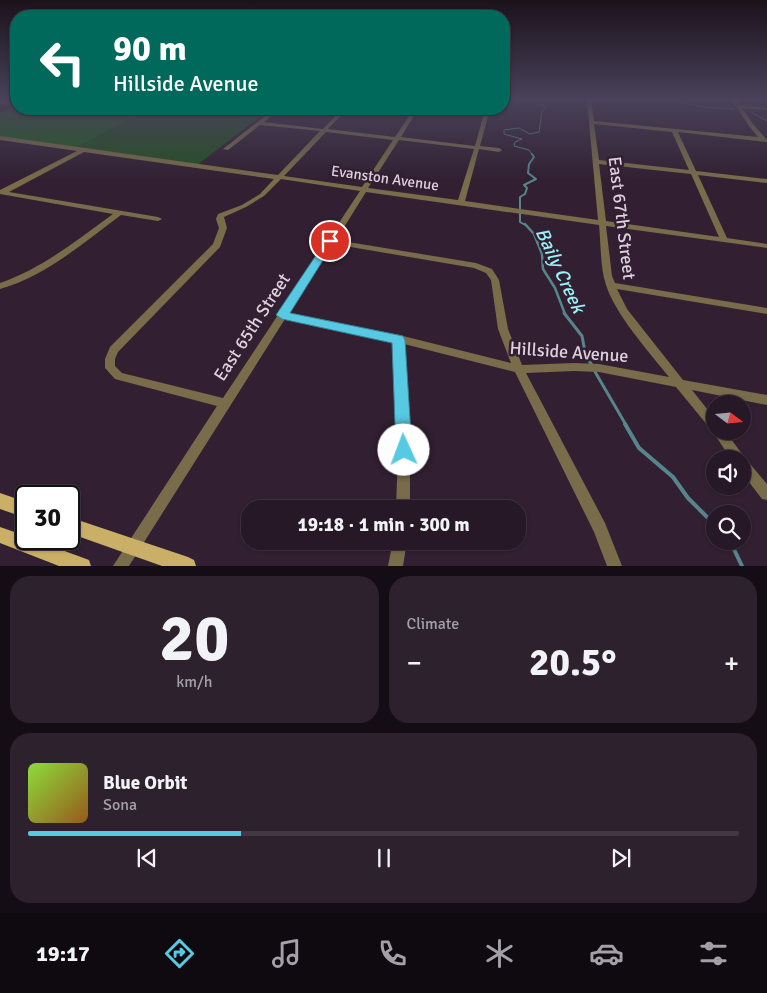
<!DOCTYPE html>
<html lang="en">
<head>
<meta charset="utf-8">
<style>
  body { margin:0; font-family:Signika,sans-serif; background:#2e212e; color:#f1f3f6; height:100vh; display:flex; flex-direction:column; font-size:19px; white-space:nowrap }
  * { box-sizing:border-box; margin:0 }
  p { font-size:16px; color:#a4a0a7 }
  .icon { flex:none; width:28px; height:28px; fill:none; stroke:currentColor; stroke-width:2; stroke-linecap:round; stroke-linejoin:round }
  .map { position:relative; height:566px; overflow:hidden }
  .side { display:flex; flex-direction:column; gap:10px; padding:10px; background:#150d15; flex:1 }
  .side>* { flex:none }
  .top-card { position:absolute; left:10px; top:10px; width:500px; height:105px; border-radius:20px; box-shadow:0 1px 4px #0004,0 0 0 1px #423743; background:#00695c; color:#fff; overflow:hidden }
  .needle { width:32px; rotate:106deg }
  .buttons { position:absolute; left:706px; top:395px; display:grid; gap:10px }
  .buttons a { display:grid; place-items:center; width:45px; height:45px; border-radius:50%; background:#261826; box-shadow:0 1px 4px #0004,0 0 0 1px #423743; font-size:25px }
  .speed { position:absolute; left:15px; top:485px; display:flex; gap:10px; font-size:25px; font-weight:700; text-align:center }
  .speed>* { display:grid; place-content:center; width:65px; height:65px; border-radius:50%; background:#261826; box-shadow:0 1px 4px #0004,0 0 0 1px #423743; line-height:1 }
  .speed .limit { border:2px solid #111; border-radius:8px; background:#fff; color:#111 }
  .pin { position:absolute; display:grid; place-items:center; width:42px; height:42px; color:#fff; margin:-21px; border:2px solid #fff; border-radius:50%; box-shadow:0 1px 5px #0007 }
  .me { position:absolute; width:55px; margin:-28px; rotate:358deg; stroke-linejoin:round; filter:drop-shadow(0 0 4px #0008) }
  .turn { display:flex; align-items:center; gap:18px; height:105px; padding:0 20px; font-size:22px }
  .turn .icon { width:65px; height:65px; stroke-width:2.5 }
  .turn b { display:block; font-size:35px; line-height:42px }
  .big { font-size:38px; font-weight:700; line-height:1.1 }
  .side .tile { flex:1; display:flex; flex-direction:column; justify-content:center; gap:8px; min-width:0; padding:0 18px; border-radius:20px; background:#2e212e }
  .side .dial { align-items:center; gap:0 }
  .dial b { font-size:65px; line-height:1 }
  .song { display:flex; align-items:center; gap:15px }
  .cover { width:60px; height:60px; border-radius:8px; background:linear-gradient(135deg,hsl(90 70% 55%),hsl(30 70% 35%)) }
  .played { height:5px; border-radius:2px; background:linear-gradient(90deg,#57c9e3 30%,#423743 30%) }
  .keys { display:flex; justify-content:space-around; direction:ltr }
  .heat { display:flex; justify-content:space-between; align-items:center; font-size:28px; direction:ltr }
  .side .tiles { flex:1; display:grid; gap:10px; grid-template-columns:1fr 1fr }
  .tile:last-child { grid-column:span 2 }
  .trip { position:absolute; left:241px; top:500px; width:285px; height:50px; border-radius:20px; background:#261826; box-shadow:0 1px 4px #0004,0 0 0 1px #423743; font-weight:700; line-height:50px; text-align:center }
  .tabs { display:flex; height:80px; justify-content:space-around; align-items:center; background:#0f0a0f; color:#a4a0a7 }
  .tabs .icon { width:35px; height:35px }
  .tabs .current { color:#57c9e3 }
  .tabs b { font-size:22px; color:#f1f3f6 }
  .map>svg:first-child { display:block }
</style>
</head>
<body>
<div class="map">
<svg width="767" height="566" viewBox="0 0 767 566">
  <rect width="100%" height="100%" fill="#322032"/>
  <path fill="#245023" d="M16,106V109H270L196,166L0,138V113Z"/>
  <path fill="#205f20" d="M16,106V109H149L77,147L0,136V113Z"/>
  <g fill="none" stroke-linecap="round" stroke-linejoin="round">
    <path stroke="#56858c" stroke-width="1" d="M671,100L704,107L734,109
      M751,112L767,121
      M533,156L529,150L514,146L515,142L522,139L504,134V130L519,128L530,134L539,132L542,111L546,107L542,105L541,100"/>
    <path stroke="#56858c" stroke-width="2" d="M527,226L520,222V197L525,194L527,188L524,185L536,179L528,173L529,164L534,157L532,154"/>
    <path stroke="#56858c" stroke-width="2.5" d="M525,224L534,234L542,254L543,269L555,288L565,314"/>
    <path stroke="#56858c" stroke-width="3" d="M564,313L582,336L586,357L592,365
      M594,370L626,425"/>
    <path stroke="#56858c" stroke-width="4" d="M625,424L639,448L673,477L688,498L715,525
      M730,541L742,566"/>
    <path fill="#786c4a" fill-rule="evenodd" d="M587,100H591L594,121L758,137L749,126L732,100H736L740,105L767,108V110L742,108L753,124L767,140V142L678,132L696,171L767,179V183L698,175L727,238L767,244V248L606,226L612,276L615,283L767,308V314L617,289L627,309L683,380L767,395V405L692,390L715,419V431H725L745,458L767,484V500L762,499L742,473V459H731L713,432L676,387L599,372L574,371L526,373L605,523L622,566H607L594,532L515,372L404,344L410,450V509H396L398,450L394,342L285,319L129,566H113L217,406L115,379L105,368V359L110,347L213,244L219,228L216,219L218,214L242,205L260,194L274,179L84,152L9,192L158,217L162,219L158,221L121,215C83,243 46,276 0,289V283C43,268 77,240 113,214L0,194V190L77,151L0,140V136L278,175L320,131L260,125L228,150L223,149L274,109H279L264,122L323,129L342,109H347L328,129L395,137L414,109H418L401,137L475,146L484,113L457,110L455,109L485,110L486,109H490L480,146L499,148L502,150L499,152L479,149L465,201L598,220ZM594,124L672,132L689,170L599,160ZM326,132L393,140L362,187L284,176ZM399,140L474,149L458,200L368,188ZM599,164L691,174L719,237L606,221ZM281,179L360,191L223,398L122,373L115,366V359L118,352L220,247L227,228L224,217L246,207L264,196ZM366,192L599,225C601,244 600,267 606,285C615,314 649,352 669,377L599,364L574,363L522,365L508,329L499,280L492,269L476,263L336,240ZM333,244L474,268L486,273L491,280L498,329L511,363L399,335L289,313Z
      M0,101L12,103L10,104L0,103Z
      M393,541H407L403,566H388Z"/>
    <path fill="#cab067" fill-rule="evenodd" d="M0,493L26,502V518L0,509Z
      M69,517L188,557L194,560L196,566H162L69,533Z
      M0,527L26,536V539H32L89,560L91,566H59L0,543Z"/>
  </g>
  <linearGradient id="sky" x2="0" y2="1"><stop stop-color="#1c121c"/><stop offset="0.56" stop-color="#49425a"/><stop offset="1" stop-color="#49425a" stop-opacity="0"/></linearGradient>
  <rect width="767" height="179" fill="url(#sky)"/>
  <path fill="#57c9e3" stroke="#398394" d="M330,238L335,241L290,313L403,336L405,340L412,450L409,455L404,457L398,455L396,450L392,343L282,319L276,315L327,239Z"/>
  <g text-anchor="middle" stroke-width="5" stroke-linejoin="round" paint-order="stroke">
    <g font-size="15" fill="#ded1dd" stroke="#322032">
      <text transform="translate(385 178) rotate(8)" y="5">Evanston Avenue</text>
    </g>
    <g font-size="18" fill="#ded1dd" stroke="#322032">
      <text transform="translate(622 218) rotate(83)" y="6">East 67th Street</text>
      <text transform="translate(252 327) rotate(-57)" y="6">East 65th Street</text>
      <text transform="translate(569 352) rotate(4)" y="6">Hillside Avenue</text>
    </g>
    <g font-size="19" font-style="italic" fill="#98f2f8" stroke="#322032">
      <text transform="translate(561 270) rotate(65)" y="7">Baily Creek</text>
    </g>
  </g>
</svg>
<div class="buttons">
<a><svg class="needle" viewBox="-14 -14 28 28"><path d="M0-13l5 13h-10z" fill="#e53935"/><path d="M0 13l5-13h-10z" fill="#a4a0a7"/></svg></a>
<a><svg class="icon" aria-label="sound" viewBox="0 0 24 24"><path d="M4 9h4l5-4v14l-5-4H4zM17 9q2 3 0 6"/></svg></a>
<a><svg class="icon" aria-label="search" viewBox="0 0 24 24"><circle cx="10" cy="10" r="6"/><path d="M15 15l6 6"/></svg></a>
</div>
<div class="speed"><div class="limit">30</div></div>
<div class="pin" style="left:330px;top:241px;background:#d93025"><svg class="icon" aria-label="arrive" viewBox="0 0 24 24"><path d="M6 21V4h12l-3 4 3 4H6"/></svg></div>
<svg class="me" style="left:404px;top:450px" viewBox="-20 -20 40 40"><circle r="19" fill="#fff"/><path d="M0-13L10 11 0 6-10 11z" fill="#57c9e3"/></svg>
<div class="trip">19:18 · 1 min · 300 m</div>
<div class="top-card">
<div class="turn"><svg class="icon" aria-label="left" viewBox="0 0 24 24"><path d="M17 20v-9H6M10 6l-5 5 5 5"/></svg><div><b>90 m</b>Hillside Avenue</div></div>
</div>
</div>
<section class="side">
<div class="tiles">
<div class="tile dial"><b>20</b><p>km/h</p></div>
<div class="tile"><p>Climate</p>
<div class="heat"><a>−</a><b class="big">20.5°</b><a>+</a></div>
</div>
<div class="tile">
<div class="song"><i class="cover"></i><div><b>Blue Orbit</b><p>Sona</p></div></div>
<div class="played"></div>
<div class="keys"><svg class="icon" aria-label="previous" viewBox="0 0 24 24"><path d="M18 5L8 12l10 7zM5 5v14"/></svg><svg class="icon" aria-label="pause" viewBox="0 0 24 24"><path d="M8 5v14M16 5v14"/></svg><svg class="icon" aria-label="next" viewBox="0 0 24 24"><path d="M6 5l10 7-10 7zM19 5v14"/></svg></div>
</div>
</div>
</section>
<nav class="tabs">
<b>19:17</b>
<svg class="icon current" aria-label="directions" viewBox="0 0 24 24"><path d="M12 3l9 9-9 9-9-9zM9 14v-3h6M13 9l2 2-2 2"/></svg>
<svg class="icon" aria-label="music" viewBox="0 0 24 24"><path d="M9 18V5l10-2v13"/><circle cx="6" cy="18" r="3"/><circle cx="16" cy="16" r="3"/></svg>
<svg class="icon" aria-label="phone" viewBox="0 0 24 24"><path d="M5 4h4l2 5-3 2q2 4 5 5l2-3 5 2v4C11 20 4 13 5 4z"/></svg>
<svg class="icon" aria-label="climate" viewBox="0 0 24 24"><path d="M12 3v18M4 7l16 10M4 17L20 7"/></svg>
<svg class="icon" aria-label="car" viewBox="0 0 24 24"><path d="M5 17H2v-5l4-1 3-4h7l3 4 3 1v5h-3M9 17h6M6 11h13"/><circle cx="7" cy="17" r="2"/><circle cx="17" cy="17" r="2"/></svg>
<svg class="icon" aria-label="filters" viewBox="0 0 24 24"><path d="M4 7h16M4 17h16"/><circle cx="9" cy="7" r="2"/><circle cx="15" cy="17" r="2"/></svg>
</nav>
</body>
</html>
